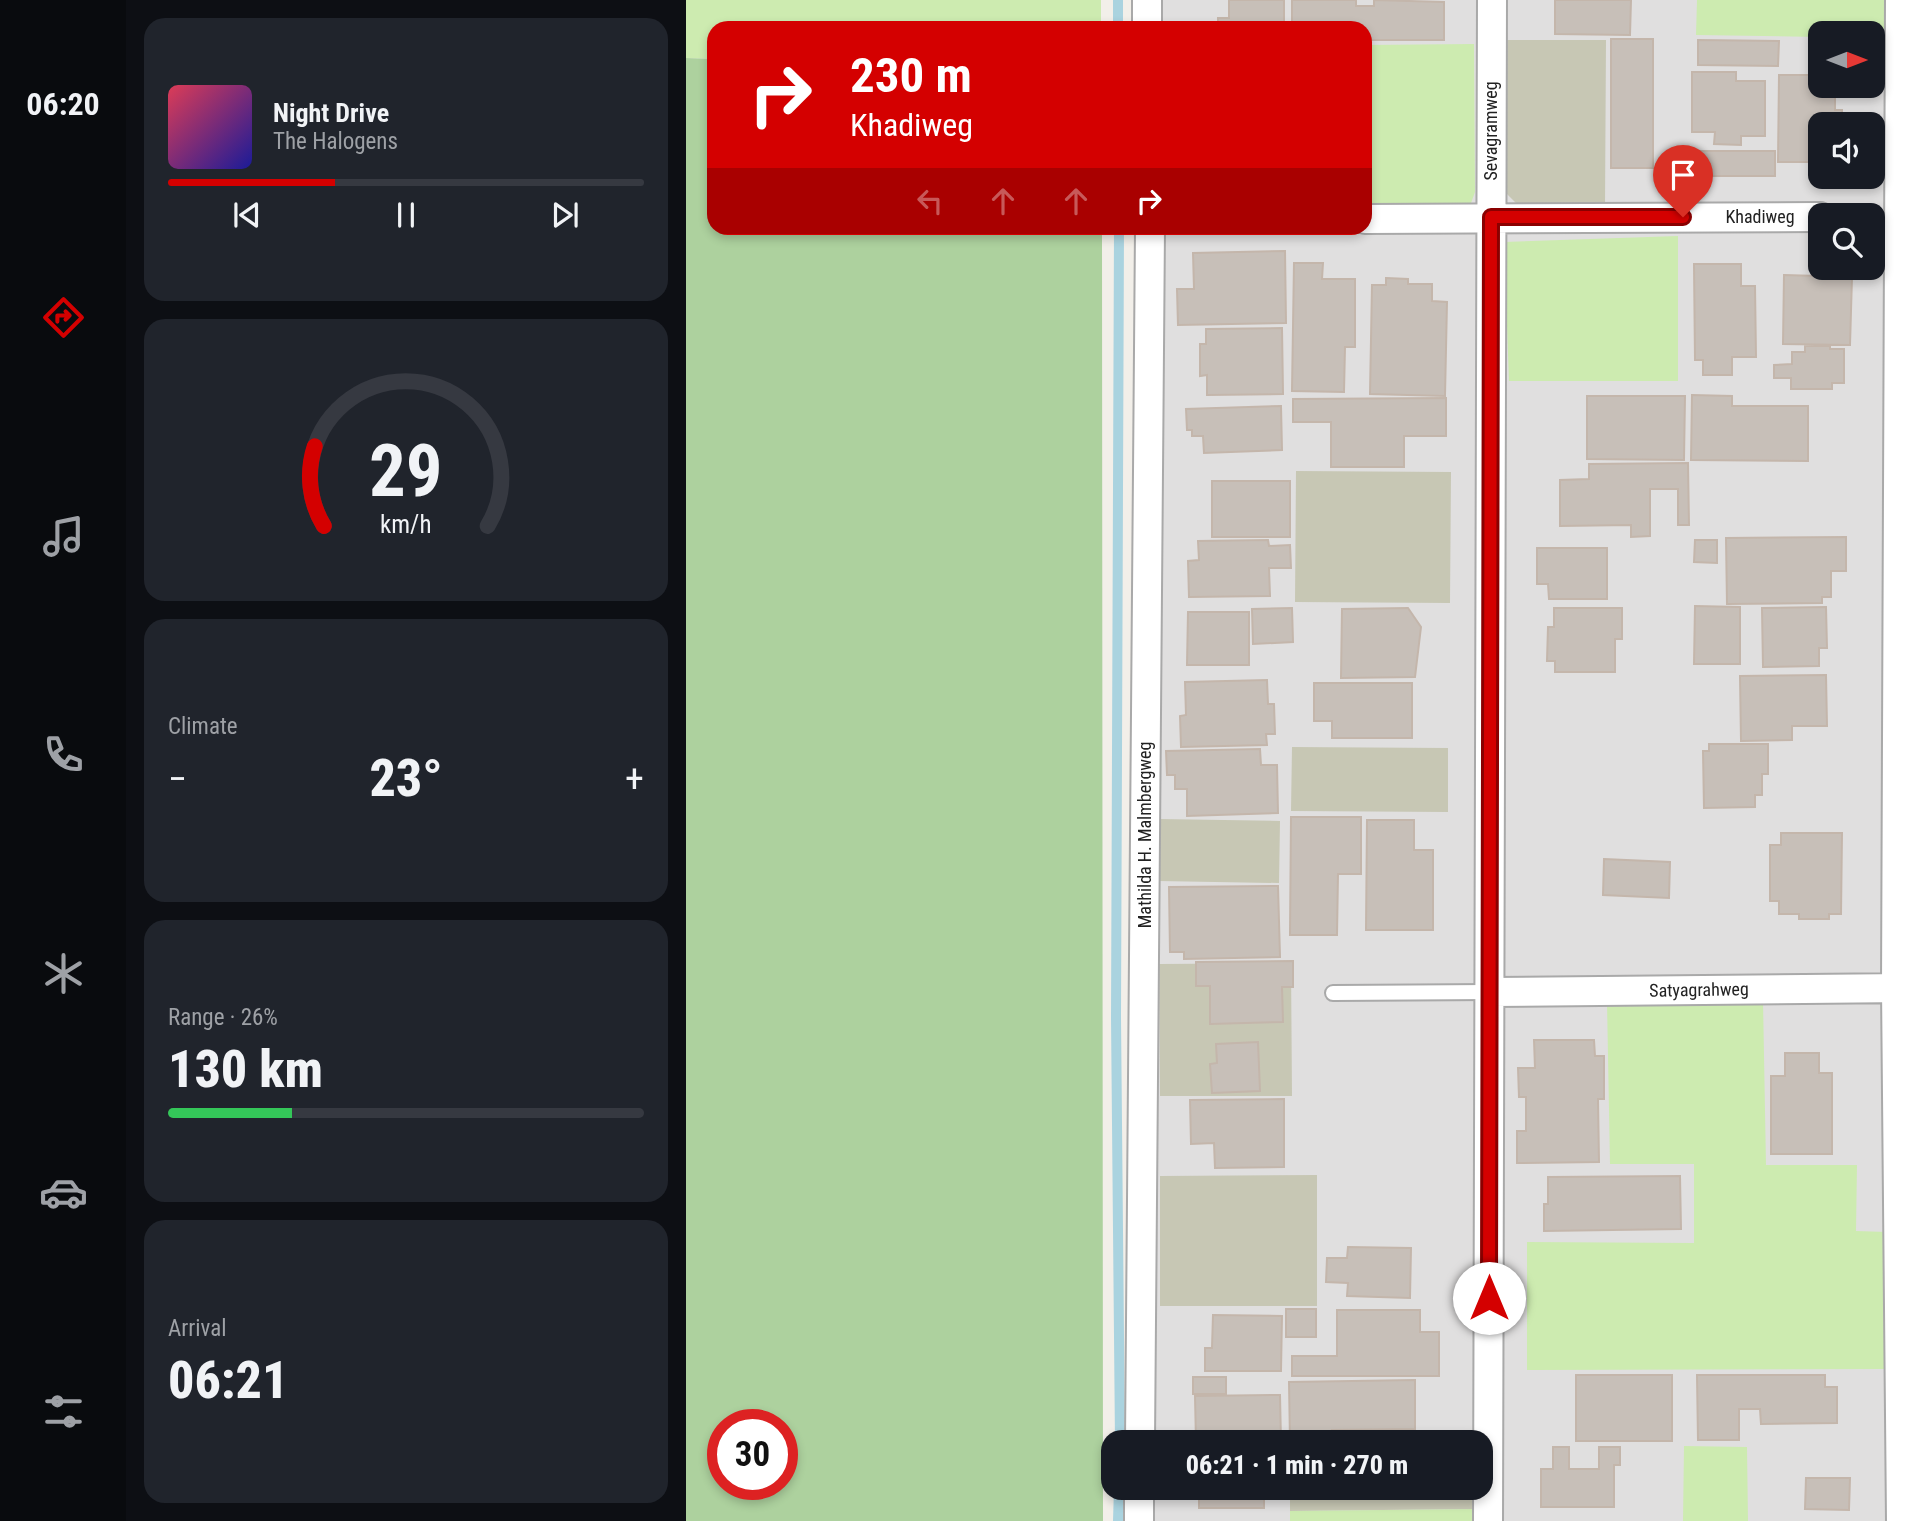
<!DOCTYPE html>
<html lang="en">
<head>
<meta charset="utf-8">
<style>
  body { margin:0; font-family:"Roboto Condensed",sans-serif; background:#20242c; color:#f1f3f6; height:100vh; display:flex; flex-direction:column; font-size:26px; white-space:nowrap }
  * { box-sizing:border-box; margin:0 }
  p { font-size:23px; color:#9ea1a6 }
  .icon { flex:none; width:38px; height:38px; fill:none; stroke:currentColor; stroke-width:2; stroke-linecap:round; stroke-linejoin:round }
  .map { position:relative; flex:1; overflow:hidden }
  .panel { display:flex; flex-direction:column; gap:18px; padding:18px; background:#0d0f14; width:560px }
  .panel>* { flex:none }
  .guide { position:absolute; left:21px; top:21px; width:665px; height:214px; border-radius:21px; box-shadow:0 4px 10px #0003; background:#d40000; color:#fff; overflow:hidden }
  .needle { width:46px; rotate:90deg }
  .buttons { position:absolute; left:1122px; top:21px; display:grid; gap:14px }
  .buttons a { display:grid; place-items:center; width:77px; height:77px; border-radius:14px; background:#171b24; box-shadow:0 4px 10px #0003; font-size:35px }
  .speed { position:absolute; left:21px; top:1409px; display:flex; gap:14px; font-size:35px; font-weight:700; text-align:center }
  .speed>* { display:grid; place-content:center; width:91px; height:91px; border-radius:50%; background:#171b24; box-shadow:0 4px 10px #0003; line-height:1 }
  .speed .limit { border:10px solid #d22; background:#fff; color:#111 }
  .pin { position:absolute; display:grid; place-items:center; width:60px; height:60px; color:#fff; margin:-72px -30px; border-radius:50% 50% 50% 0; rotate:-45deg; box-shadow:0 0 7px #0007 }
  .pin .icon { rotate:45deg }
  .me { position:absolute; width:77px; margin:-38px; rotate:0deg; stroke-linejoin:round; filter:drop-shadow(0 0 5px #0008) }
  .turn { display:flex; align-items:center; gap:24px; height:147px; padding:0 28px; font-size:32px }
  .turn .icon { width:91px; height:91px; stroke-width:2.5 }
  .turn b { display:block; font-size:49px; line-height:60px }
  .lanes { display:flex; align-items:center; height:66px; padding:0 28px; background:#0003; justify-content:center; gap:35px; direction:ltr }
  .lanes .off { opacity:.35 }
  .big { font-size:52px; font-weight:800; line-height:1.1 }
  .panel .tile { flex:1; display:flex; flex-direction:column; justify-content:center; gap:10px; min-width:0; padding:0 24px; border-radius:21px; background:#20242c }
  .panel .dial { align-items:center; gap:0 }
  .dial svg { height:182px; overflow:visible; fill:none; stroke:#363941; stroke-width:7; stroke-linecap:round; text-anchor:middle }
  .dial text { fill:#f1f3f6; stroke:none }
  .song { display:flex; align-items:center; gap:21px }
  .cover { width:84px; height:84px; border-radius:10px; background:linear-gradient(135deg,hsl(350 70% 55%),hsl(240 70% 35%)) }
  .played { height:7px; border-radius:4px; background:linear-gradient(90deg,#d40000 35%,#363941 35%) }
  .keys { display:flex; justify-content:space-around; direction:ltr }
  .heat { display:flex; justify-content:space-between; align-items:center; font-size:38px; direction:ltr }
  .charge { height:10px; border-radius:5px; background:linear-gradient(90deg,#34c759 26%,#363941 0) }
  .trip { position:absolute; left:415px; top:1430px; width:392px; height:70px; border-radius:21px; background:#171b24; box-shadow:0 4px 10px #0003; font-weight:800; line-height:70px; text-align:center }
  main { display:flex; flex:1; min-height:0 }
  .dock { display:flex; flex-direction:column; width:126px; justify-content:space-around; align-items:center; background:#090b0e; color:#9ea1a6 }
  .dock .icon { width:49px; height:49px }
  .dock .selected { color:#d40000 }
  .dock b { font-size:32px; color:#f1f3f6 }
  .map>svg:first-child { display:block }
</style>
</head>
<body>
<main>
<nav class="dock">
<b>06:20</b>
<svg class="icon selected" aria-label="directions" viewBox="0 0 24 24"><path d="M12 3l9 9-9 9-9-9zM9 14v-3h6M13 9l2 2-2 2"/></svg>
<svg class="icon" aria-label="music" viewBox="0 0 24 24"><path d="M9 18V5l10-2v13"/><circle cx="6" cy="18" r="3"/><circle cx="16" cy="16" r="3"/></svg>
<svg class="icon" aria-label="phone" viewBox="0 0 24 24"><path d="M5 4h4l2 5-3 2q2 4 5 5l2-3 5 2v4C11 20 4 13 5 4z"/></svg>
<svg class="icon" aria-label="climate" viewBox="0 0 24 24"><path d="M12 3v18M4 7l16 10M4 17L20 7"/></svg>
<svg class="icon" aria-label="car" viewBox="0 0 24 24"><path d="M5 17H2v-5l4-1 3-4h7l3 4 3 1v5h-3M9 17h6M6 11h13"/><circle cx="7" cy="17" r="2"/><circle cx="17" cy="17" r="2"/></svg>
<svg class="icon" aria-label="filters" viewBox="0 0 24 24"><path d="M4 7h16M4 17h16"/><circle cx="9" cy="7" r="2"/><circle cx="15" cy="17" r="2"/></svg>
</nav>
<section class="panel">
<div class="tile">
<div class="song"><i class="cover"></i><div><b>Night Drive</b><p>The Halogens</p></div></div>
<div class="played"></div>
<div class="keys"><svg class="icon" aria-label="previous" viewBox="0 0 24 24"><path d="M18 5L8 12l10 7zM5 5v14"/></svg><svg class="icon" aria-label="pause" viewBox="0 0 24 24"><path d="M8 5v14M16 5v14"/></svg><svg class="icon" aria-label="next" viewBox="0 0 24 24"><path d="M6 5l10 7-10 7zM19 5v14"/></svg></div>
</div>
<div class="tile dial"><svg viewBox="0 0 100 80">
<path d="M14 69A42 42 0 1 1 86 69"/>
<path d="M14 69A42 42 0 0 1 10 34" stroke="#d40000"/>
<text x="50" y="56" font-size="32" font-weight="700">29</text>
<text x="50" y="72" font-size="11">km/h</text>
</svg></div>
<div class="tile"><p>Climate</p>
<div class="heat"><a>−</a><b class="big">23°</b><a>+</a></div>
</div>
<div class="tile"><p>Range · 26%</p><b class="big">130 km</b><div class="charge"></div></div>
<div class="tile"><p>Arrival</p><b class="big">06:21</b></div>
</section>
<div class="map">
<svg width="1221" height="1521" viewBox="0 0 1221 1521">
  <rect width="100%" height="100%" fill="#f2efe9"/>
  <path fill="#e0dfdf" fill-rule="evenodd" d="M461,0H1221V1521H462V1488H794V1442H462L464,228H679V28H461ZM1134,33H1186V86H1134ZM1134,124H1186V177H1134ZM1134,215H1186V268H1134Z"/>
  <path fill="#c7c7b4" d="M817,40H920L919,206H833L821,194L817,177Z
    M610,471L765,472L764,603L609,602Z
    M606,747L762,748V812L605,811Z
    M473,819L594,821L593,883L472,881Z
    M605,963L606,1096H474L473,964Z
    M631,1175V1306H474V1176Z
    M604,1488H790V1509L604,1511Z"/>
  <path fill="#cdebb0" d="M0,0H415V28H28V59L0,58Z
    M1011,0H1204V38H1187L1186,33H1134V37L1010,35Z
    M788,44L789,192L785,203L773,208H679V45Z
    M992,236V381H823L818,242Z
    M1077,1000L1080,1165H1171L1170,1231L1201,1232L1203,1369L841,1370V1242L1008,1243V1164H924L921,1002Z
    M998,1446L1061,1447L1062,1521H997Z
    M790,1509V1521H604V1511Z"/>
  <path fill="#add19e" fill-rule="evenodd" d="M0,58L28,59V228H416L417,1521H0ZM37,1424H96V1484H37Z"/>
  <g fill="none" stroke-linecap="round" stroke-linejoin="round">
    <path stroke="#aad3df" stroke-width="10" d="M432,0V28
      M433,228L430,1017L434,1442
      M432,1521L433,1488"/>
  </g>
  <path fill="#c7bfb8" stroke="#c4b6ab" stroke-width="2" d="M543,0H598V28H532V18H543Z
    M606,0H670V6H688V0L758,2V40H679V28H606Z
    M869,0H945L944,35L869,34Z
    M925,39H967V168H925Z
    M1012,40L1093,41L1092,66L1012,65Z
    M1006,72H1050V81H1079V136H1055V145L1028,144L1029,132H1006Z
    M1093,75H1134V86H1149V110H1156V124H1134V162H1092Z
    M1009,151H1089V176H1009Z
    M599,251L600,323L492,325L491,289H508L507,253Z
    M608,263H637L636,279H669V347H659L658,392L606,391Z
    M1008,264H1055V286H1069L1070,357H1046V375H1017V360H1009Z
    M1098,275L1166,277L1164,345L1097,344Z
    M700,278L722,279V284H746V301L761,302L759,396L684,394L686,285H700Z
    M596,328L597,394L521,395V375L514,376V344H520V329Z
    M1119,346H1144V349H1158V383H1146V389H1105V378H1088V365L1106,364V352H1119Z
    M1006,395L1046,396V406H1122V461L1005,460Z
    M901,396H999L998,460L901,459Z
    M760,398V436H718V467H645V422H607V399Z
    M595,406L596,450L518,453L517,436H506V430H501L500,409Z
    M1002,463L1003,525H992V489H964V536L945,537V525L874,526V480L903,479V464Z
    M526,481H604V537H526Z
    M1160,537V571H1145V597H1136V603L1041,604L1040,538Z
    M582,540L583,546L604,545L605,568H583L584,596L503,597L502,561L513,560L512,541Z
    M1009,540H1031V563L1008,562Z
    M851,548H921V599H863L862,584H851Z
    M1009,606L1054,607V664H1008Z
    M1140,607L1141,648H1133V666L1077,667L1076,608Z
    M606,608L607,642L567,644L566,609Z
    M722,608L735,627L729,677L655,678L656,609Z
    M868,608H936V639H929V672H869V661H861L862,627H868Z
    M502,612H563V665H501Z
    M1140,675L1141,726H1106V740L1055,741L1054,676Z
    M581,680L582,704H588L589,734H580L581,745L495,747L494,716L500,715L499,682Z
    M628,683H726V738H646V721H628Z
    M1023,744H1082V774H1076V795H1069V807L1018,808L1017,751H1023Z
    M574,749L575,765H591L592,813L501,816V789H489V775H481L480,751Z
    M605,817H675V874H652L651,935H604Z
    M681,820H728V850H747V930H680Z
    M1095,833H1156L1155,914H1143V919H1113V914H1093V901H1084V845H1095Z
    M918,859L984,862L983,898L917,895Z
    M592,886L594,957L498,959V952H484L483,887Z
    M607,961V987H596L597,1022L524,1024V986H510V962Z
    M848,1040H908L909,1056H918V1099H912L913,1162L831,1163V1131H840V1097H833L832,1068H849Z
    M572,1042L574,1091L526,1093L524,1064L531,1063L530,1044Z
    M1099,1053H1133V1073H1146V1154H1085V1076H1099Z
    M598,1099V1167L529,1168L528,1143L505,1144L504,1100Z
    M994,1176L995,1229L858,1231V1204H862V1177Z
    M662,1247L725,1248L724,1298L661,1296L662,1283L640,1282L641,1258H661Z
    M600,1309H630V1337H600Z
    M651,1310H734V1332H753V1376H606V1356H651Z
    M527,1315L596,1316L595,1371H519V1348H526Z
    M890,1375H986V1441H890Z
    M1011,1375H1139V1387H1151V1423L1075,1424L1074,1409H1053V1440H1012Z
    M507,1377H540V1394H507Z
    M729,1380V1429L646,1430V1442H604L603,1382Z
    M594,1395L595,1442H510L509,1396Z
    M867,1447H883V1469H913V1447H934V1465H928V1507H855V1469H867Z
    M1120,1478H1164L1163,1510L1119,1509Z
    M513,1488H578V1508H513Z"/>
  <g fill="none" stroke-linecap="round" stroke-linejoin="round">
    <g stroke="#a9a9a9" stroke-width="18">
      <path id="lane" d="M647,993L805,992"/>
    </g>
    <g stroke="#a9a9a9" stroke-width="32">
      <path id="street" d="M461,0V28
        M1214,0L1210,988L1215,1521
        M679,219L1134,217
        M805,992L1221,988
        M454,1442L464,228
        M453,1521V1488
        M802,1521L806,0"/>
    </g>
    <use href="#lane" stroke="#fff" stroke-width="14"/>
    <use href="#street" stroke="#fff" stroke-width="28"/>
  </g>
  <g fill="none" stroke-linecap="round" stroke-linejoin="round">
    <g stroke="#8a0000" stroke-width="18">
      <path id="route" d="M803,1298L805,217H997"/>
    </g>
    <use href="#route" stroke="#d40000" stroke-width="12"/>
  </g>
  <g text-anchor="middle" stroke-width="6" stroke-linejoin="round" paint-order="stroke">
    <g font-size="18" fill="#222" stroke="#fff">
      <text transform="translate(805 131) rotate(-90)" y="6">Sevagramweg</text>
      <text x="1074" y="223">Khadiweg</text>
      <text transform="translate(459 835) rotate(-90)" y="6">Mathilda H. Malmbergweg</text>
      <text transform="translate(1013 990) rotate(-1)" y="6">Satyagrahweg</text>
    </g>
  </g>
</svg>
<div class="buttons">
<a><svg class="needle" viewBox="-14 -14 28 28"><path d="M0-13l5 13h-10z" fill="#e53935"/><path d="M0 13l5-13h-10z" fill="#9ea1a6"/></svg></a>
<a><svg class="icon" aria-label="sound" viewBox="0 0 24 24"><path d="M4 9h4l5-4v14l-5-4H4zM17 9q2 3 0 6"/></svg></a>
<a><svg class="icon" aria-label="search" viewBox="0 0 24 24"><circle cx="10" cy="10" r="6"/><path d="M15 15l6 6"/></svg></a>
</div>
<div class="speed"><div class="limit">30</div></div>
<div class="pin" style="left:997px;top:217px;background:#d93025"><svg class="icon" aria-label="arrive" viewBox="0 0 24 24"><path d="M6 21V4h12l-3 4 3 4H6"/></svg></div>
<svg class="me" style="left:803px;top:1298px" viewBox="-20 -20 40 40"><circle r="19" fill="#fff"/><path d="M0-13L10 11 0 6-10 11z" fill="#d40000"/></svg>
<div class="trip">06:21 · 1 min · 270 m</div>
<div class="guide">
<div class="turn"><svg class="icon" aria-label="right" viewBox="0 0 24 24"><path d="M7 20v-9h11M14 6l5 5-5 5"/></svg><div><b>230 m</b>Khadiweg</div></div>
<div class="lanes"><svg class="icon off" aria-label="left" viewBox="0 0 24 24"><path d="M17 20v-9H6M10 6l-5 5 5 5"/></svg><svg class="icon off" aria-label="ahead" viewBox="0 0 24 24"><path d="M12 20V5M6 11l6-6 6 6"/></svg><svg class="icon off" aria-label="ahead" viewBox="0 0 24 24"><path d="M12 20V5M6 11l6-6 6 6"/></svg><svg class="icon" aria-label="right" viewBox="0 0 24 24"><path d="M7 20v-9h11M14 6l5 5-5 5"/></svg></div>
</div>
</div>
</main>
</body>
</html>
